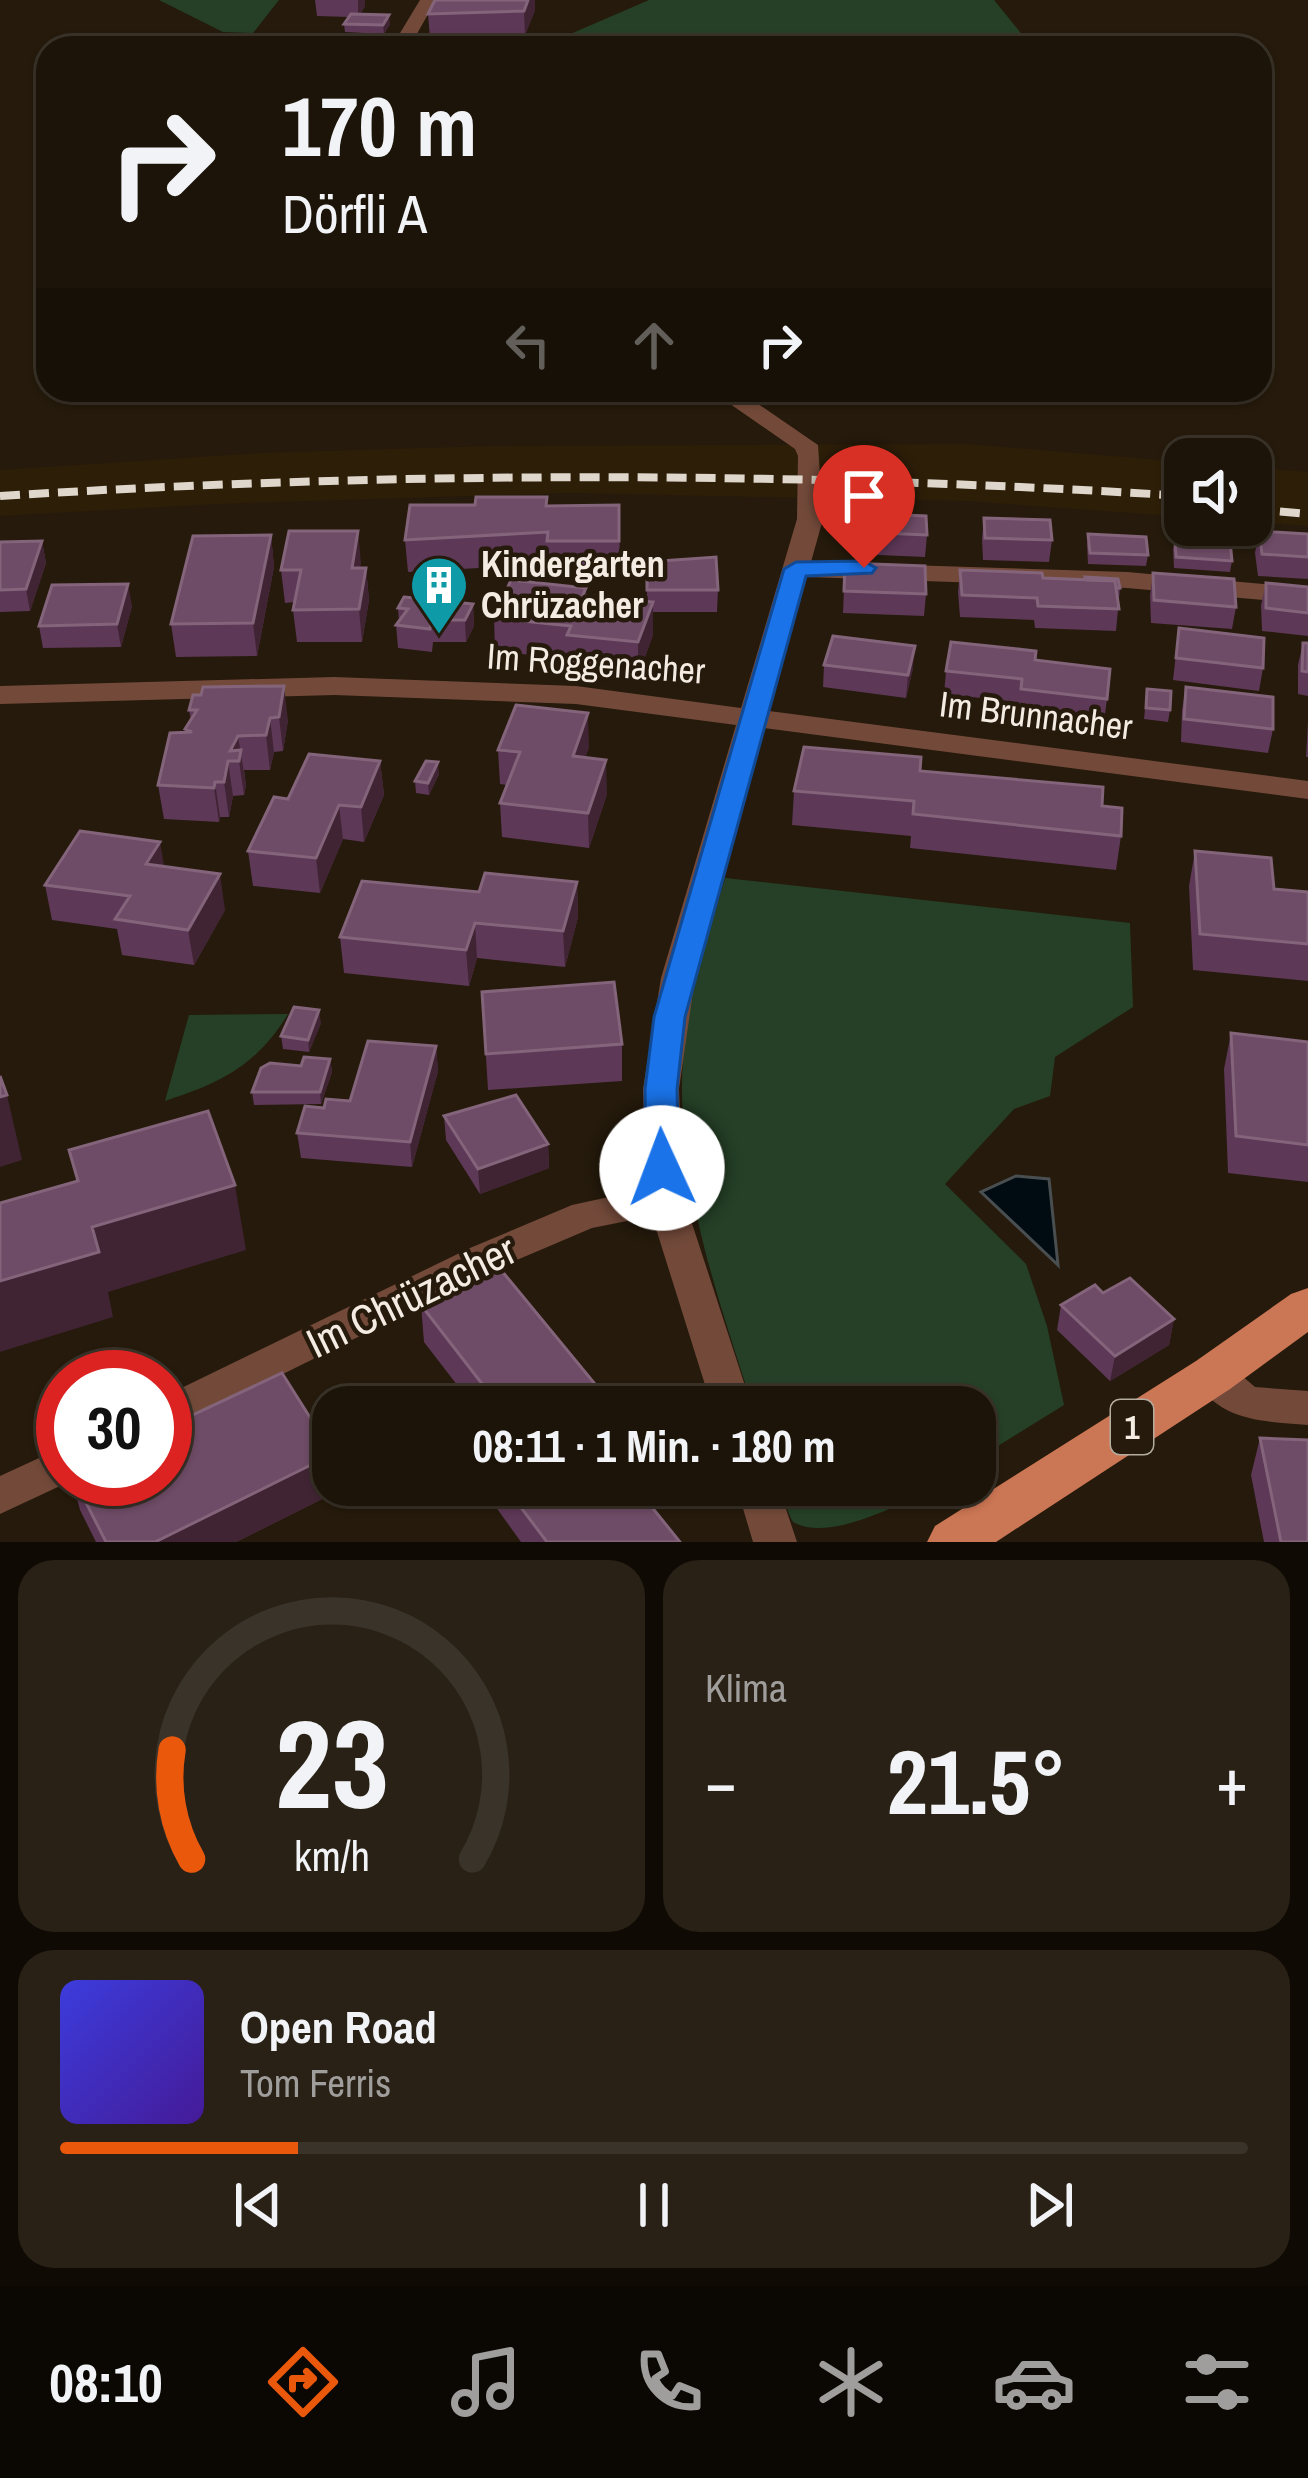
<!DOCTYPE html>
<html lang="de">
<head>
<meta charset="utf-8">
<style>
  body { margin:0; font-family:"Archivo Narrow",sans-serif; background:#292116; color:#f1f3f6; height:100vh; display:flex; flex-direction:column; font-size:45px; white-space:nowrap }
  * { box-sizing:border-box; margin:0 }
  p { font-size:39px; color:#a09e9c }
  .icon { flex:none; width:66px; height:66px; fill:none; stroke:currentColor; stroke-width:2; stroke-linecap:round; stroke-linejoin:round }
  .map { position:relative; height:1542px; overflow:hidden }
  .panel { display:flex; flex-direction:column; gap:18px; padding:18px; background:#0f0b04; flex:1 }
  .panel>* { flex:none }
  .hud { position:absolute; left:36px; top:36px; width:1236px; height:366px; border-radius:36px; box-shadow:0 3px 9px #0004,0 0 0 3px #3a3329; background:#1c1408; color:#f1f3f6; overflow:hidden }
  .tools { position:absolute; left:1164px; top:438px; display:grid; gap:24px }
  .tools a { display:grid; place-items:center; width:108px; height:108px; border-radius:24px; background:#1c1408; box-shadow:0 3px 9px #0004,0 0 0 3px #3a3329; font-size:60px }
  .speed { position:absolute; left:36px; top:1350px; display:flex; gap:24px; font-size:60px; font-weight:700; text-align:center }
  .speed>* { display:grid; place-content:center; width:156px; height:156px; border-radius:50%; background:#1c1408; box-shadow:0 3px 9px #0004,0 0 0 3px #3a3329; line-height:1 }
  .speed .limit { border:18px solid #d22; background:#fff; color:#111 }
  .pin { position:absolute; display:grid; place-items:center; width:102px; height:102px; color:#fff; margin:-123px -51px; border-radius:50% 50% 50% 0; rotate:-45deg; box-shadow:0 0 12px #0007 }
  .pin .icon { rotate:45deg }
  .me { position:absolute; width:132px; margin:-66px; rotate:358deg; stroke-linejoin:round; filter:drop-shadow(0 0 9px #0008) }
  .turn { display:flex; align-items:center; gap:42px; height:252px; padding:0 48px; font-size:54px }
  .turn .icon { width:156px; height:156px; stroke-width:2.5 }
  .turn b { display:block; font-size:84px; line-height:102px }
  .lanes { display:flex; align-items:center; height:114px; padding:0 48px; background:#0003; justify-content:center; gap:60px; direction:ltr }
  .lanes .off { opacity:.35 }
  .big { font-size:90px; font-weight:700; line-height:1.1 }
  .panel .tile { flex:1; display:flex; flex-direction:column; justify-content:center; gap:18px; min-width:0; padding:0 42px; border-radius:36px; background:#292116 }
  .panel .dial { align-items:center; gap:0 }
  .dial svg { height:312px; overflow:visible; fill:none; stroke:#3a3329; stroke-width:7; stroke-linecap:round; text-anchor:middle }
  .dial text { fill:#f1f3f6; stroke:none }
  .song { display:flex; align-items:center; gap:36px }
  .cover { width:144px; height:144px; border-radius:18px; background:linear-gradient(135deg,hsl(240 70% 55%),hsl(260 70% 35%)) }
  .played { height:12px; border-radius:6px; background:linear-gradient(90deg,#ea580c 20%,#3a3329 20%) }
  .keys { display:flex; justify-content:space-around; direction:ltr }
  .heat { display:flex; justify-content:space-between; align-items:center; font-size:66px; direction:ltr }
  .panel .tiles { flex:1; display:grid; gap:18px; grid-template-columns:1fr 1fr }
  .tile:last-child { grid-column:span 2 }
  .trip { position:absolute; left:312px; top:1386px; width:684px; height:120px; border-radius:36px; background:#1c1408; box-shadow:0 3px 9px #0004,0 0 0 3px #3a3329; font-weight:700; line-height:120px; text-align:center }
  .tab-bar { display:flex; height:192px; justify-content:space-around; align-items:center; background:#0b0803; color:#a09e9c }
  .tab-bar .icon { width:84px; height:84px }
  .tab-bar .selected { color:#ea580c }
  .tab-bar b { font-size:54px; color:#f1f3f6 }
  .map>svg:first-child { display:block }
</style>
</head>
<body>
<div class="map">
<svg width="1308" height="1542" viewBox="0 0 1308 1542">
  <rect width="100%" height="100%" fill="#251a0b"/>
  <path fill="#2d1e08" d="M968,444L1185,462V517L966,501L568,493L217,504L0,516V470L258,453L490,446Z
    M1251,467L1308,472V526L1251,522Z"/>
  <path fill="#254026" d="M159,0H279L253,33L223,32Z
    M649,0H994L1029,43L538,48Z
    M725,878L1130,923L1133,1007L1055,1057L1050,1096L1014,1109L945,1184L1026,1264L1047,1326L1064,1405L975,1460V1407H753C714,1286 668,1159 686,1029C693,978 711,927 725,878Z
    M288,1014C257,1065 221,1083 165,1101L189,1015Z
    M780,1485H935C899,1507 826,1542 793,1522C787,1512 784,1496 780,1485Z"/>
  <path fill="#000b12" stroke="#494e50" stroke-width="3" d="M1016,1176L1049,1179L1058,1265L981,1192Z"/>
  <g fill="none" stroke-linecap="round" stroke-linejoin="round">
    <path fill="#734a3a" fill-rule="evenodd" d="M420,0H436L409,48H391Z
      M710,390H738L818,445L823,519L811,562L1127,572L1308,588V604L1127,588L807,577L769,711L1308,781V799L764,728L695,978L679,1089L684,1199L752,1407H712L652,1216L592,1228L498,1268L165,1432V1396L470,1248L572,1205L646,1189L643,1089L661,978L736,725L576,704L334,695L0,704V686L334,677L576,686L741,708L797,519L798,456L795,449Z
      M1213,1359L1227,1363L1255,1387L1308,1391V1425C1262,1421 1217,1422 1193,1375L1199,1363Z
      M63,1447V1479H75L0,1514V1476Z
      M736,1485H778L797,1542H753Z"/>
    <path fill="#cb7654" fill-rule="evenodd" d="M1308,1288V1332L1230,1389L996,1542H927L935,1526L1196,1361L1291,1294Z"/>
    <path stroke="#dfd7cc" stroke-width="8" stroke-dasharray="20 9" stroke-linecap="butt" d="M0,496C396,471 789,471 1185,496
      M1251,509L1308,514"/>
  </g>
  <path fill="#5d3857" d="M315,0H365V6L360,14L390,24L384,34L345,32L344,24L349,17L317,16Z
    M535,10L525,35L430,38L428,14Z
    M619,505L620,573H548V564L408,572L405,540L547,506Z
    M859,513L927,535L925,557L857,554Z
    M984,518L1052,540L1049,562L983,560L982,539Z
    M358,531L360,568H366L369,600L362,642H297L293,610L295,602L285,603L281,570Z
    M1259,531L1308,534V579L1258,576L1255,553Z
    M1088,534L1148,555L1146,566L1088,564L1087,545Z
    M271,535L274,567L257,656L176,657L171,624Z
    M1175,538L1232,561L1230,572L1174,568L1173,549Z
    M42,541L46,563L30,611L0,612V542Z
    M647,562L718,590L717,612H653V635L638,676L568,668V659L495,651L494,618L586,595L647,602Z
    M845,563L926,594L924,616L843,613Z
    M960,570L1120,588L1116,631L1035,628L1034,620L960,617L958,592Z
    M1153,573L1236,607L1232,629L1151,623L1150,595Z
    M1266,583L1308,587V636L1262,631L1261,605Z
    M473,604L474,626L466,642H433L432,652L398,648L396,625L399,621L398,608Z
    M132,606L121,647L43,648L39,626Z
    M1179,628L1263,668L1259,691L1173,680Z
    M1303,643H1308V696L1298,694V665Z
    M1035,660L1107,699L1104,722L1018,712L1019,702L944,694L946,671Z
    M824,665L913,668L906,698L823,687Z
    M1186,687L1273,729L1268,753L1181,742L1182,710Z
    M1147,689L1170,710L1168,722L1144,719Z
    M193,695L288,720L283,751L274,752L270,770H244L246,785L244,795L233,796L229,817H220L219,822L164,819L158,785L191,720L189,710Z
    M1308,721V757H1306Z
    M589,747L585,758L607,794L589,848L502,837L500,803L507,785L500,784L498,750Z
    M380,761L384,795L364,842L343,839L320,893L253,886L248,851L288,799Z
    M920,771L1102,806L1121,836L1116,870L910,848L911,836L792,825L794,791Z
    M439,774L429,795L416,793L415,781Z
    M1195,851L1274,889L1308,892V981L1193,970L1189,886Z
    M164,867L225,910L194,965L122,955L117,929L52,920L45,885Z
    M577,882L578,917L565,967L477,958L469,986L344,973L340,937L479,892Z
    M482,992L622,1044V1081L488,1090Z
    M321,1023L309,1052L283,1049L281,1036Z
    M1231,1033L1308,1042V1182L1228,1173L1224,1069Z
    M436,1046L438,1071L412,1167L301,1158L297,1133L324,1108L350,1101Z
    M330,1059L332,1072L321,1104L254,1105L252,1092L301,1066Z
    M444,1116L548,1144L549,1168L480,1194L446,1140Z
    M1103,1293L1174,1319L1169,1345L1110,1381L1057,1330L1061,1305Z
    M421,1305L595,1407H474L424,1342Z
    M1260,1438L1308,1542H1264L1251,1475Z
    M72,1479H165L337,1485L338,1491L236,1542H96L80,1510Z
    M480,1485H634L680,1542H521Z"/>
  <path fill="#402433" d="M358,0H365V6L358,18Z
    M528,0H535V10L525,35L524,11Z
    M389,15L390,24L384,34L383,25Z
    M358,531L361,563L355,600L352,568Z
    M271,535L274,567L257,656L253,623Z
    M42,541L46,563L30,611L26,589Z
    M366,568L369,600L362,642L359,609Z
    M128,584L132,606L121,647L117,624Z
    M653,602V635L638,676V642Z
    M473,604L474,626L466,642L465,620Z
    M915,646L913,668L906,698L908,675Z
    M284,686L288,720L283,751L279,717Z
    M588,713L589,747L574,791L573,756Z
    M270,718L274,752L270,770L266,735Z
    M238,736L246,785L244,795L239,761L230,751Z
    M606,760L607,794L589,848L588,813Z
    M228,761L233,796L229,817L224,782Z
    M380,761L384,795L364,842L361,807Z
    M438,762L439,774L429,795L428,783Z
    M215,782L220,817L219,822L214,788Z
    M339,805L343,839L320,893L316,858Z
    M160,842L166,877L146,864Z
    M220,874L225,910L194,965L188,930Z
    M577,882L578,917L565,967L563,931Z
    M475,923L477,958L469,986L466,950Z
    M319,1010L321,1023L309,1052L308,1040Z
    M436,1046L438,1071L412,1167L410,1142Z
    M330,1059L332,1072L321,1104L320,1092Z
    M7,1095L22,1160L0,1167V1097Z
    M548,1144L549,1168L480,1194L478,1169Z
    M235,1185L246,1250L108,1292L113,1317L0,1352V1281L92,1227Z
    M1174,1319L1169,1345L1110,1381L1115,1356Z
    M595,1384V1407H566V1400Z
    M333,1454V1485H337L338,1491L236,1542H155Z"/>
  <path fill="#6e4b66" stroke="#83647a" stroke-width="3" d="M435,0H528L524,11L428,14Z
    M351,14L389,15L383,25L344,24Z
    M476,497H547L546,506L619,505V541H547L548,532L405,540L410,505H475Z
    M859,513L926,516L927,535L858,532Z
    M984,518L1050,520L1052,540L985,538Z
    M289,531H358L352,568H366L359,609L293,610L301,570H281Z
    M1259,531L1308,534V557L1262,554Z
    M1088,534L1146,537L1148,555L1090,553Z
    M271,535L253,623L171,624L193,536Z
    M1175,538L1230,541L1232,561L1176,557Z
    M42,541L26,589L0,590V542Z
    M716,557L718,590H647V562Z
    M845,563L925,566L926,594L844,591Z
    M960,570L1042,573L1043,578L1115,581L1119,609L1038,606L1037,598L962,595Z
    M1153,573L1234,579L1236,607L1154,600Z
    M1085,577L1118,579L1120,588H1116L1115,581L1086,580Z
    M511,580L586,588L583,595L653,602L638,642L567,635L571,626L494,618Z
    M1266,583L1308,587V613L1266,608Z
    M128,584L117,624L39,626L52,585Z
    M404,597L473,604L465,620H432L430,629L396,625L408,609L398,608Z
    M1179,628L1264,638L1263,668L1176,658Z
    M833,636L915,646L908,675L824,665Z
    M951,642L1036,651L1035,660L1110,669L1107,699L1021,689L1022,679L946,671Z
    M1303,643H1308V672L1302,671Z
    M284,686L279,717L270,718L266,735L238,736L230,751L241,750L239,761H228L224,782H215L214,788L158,785L170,733L192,732L185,729L197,710H189L193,695H201L203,687Z
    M1186,687L1273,697V729L1184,719Z
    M1147,689L1171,691L1170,710L1146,708Z
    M516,705L588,713L573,756L606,760L588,813L500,803L520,752L498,750Z
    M804,747L921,757L920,771L1103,787L1102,806L1122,808L1121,836L913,814L914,801L794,791Z
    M309,754L380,761L361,807L339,805L316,858L248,851L274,797L288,799Z
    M426,761L438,762L428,783L415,781Z
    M80,831L160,842L146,864L220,874L188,930L115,919L130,896L45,885Z
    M1195,851L1271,858L1274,889L1308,892V944L1200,934Z
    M485,873L577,882L563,931L475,923L466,950L340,937L362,881L479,892Z
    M614,982L622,1044L486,1054L482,992Z
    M294,1007L319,1010L308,1040L281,1036Z
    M1231,1033L1308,1042V1145L1236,1136Z
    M368,1041L436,1046L410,1142L297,1133L305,1106L324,1108L326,1099L350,1101Z
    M304,1057L330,1059L320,1092H252L261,1068L270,1063L301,1066Z
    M0,1076L7,1095L0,1097Z
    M516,1095L548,1144L478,1169L444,1116Z
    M208,1111L235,1185L92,1227L99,1252L0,1281V1203L78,1181L69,1150Z
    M497,1265L595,1384L566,1400L571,1407H500L421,1305Z
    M1130,1278L1174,1319L1115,1356L1061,1305L1095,1285L1103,1293Z
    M282,1373L333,1454L155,1542H106L74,1479H165V1428Z
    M1260,1438L1308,1440V1542H1281Z
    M504,1485H634L680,1542H547Z"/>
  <path fill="#1a73e8" stroke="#114b97" stroke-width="3" d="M864,561L876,568L872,573L806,576L685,1017L677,1089L679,1168L674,1177L662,1180L651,1177L646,1168L645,1089L654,1017L784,569L796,562Z"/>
  <defs>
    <g id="building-pin" transform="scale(3)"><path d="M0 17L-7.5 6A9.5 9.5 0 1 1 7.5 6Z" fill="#0f9aa8" stroke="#251a0b"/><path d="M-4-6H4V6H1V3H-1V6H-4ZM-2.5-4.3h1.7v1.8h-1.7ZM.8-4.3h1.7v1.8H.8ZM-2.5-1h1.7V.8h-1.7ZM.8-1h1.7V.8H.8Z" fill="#fff"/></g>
  </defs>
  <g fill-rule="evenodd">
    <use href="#building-pin" x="439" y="585"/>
  </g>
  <g text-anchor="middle" stroke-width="9" stroke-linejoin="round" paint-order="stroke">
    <rect fill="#251a0b" stroke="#b6ada2" stroke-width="3" x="1111" y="1400" width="42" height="54" rx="9"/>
    <g font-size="33" font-weight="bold" fill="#f4ece2">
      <text x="1132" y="1439">1</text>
    </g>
    <g font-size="36" font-weight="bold" fill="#f4ece2" stroke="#251a0b" text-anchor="start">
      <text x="481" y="577">Kindergarten<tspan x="481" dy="41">Chrüzacher</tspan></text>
    </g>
    <g font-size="36" fill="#f4ece2" stroke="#251a0b">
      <text transform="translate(596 663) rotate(4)" y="13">Im Roggenacher</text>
      <text transform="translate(1036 715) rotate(7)" y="13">Im Brunnacher</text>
    </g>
    <g font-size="42" fill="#f4ece2" stroke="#251a0b">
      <text transform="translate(411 1296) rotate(-26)" y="15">Im Chrüzacher</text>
    </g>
  </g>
</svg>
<div class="tools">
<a><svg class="icon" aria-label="sound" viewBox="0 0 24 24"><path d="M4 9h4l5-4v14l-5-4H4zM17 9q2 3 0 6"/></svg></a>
</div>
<div class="speed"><div class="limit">30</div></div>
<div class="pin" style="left:864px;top:568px;background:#d93025"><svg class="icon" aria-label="arrive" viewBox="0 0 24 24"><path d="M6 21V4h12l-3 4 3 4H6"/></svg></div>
<svg class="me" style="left:662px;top:1168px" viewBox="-20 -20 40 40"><circle r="19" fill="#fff"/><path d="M0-13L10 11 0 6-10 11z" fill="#1a73e8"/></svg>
<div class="trip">08:11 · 1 Min. · 180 m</div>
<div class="hud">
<div class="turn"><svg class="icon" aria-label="right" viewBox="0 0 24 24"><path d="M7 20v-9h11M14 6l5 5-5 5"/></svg><div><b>170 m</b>Dörfli A</div></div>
<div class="lanes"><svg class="icon off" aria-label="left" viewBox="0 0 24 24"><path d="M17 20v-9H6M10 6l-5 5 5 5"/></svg><svg class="icon off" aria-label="ahead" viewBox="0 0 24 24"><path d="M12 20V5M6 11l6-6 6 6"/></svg><svg class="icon" aria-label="right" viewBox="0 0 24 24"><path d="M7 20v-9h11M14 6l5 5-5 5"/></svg></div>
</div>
</div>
<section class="panel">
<div class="tiles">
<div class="tile dial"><svg viewBox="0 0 100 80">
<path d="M14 69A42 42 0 1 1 86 69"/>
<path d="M14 69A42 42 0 0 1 9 41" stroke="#ea580c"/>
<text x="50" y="56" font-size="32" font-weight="700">23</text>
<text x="50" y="72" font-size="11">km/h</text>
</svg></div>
<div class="tile"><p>Klima</p>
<div class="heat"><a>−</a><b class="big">21.5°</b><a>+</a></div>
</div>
<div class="tile">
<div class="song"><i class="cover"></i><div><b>Open Road</b><p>Tom Ferris</p></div></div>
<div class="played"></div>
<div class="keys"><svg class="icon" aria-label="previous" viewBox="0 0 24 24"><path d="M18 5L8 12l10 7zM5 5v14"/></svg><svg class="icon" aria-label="pause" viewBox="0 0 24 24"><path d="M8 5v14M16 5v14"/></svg><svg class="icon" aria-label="next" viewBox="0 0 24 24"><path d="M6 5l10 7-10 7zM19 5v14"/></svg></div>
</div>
</div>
</section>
<nav class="tab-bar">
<b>08:10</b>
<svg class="icon selected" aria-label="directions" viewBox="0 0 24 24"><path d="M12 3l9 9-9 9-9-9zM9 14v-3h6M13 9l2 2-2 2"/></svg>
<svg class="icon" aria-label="music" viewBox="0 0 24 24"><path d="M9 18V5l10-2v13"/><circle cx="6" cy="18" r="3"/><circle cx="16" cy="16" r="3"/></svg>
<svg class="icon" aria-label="phone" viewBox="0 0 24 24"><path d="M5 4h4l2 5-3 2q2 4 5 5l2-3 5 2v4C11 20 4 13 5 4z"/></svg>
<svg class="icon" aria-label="climate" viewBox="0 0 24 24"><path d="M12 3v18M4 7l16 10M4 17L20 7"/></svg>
<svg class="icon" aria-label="car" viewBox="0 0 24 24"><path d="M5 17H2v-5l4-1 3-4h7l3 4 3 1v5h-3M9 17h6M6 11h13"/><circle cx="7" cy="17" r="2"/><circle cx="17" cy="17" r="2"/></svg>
<svg class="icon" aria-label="filters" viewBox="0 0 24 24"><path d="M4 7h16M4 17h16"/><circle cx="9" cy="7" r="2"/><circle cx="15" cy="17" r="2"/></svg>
</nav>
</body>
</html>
